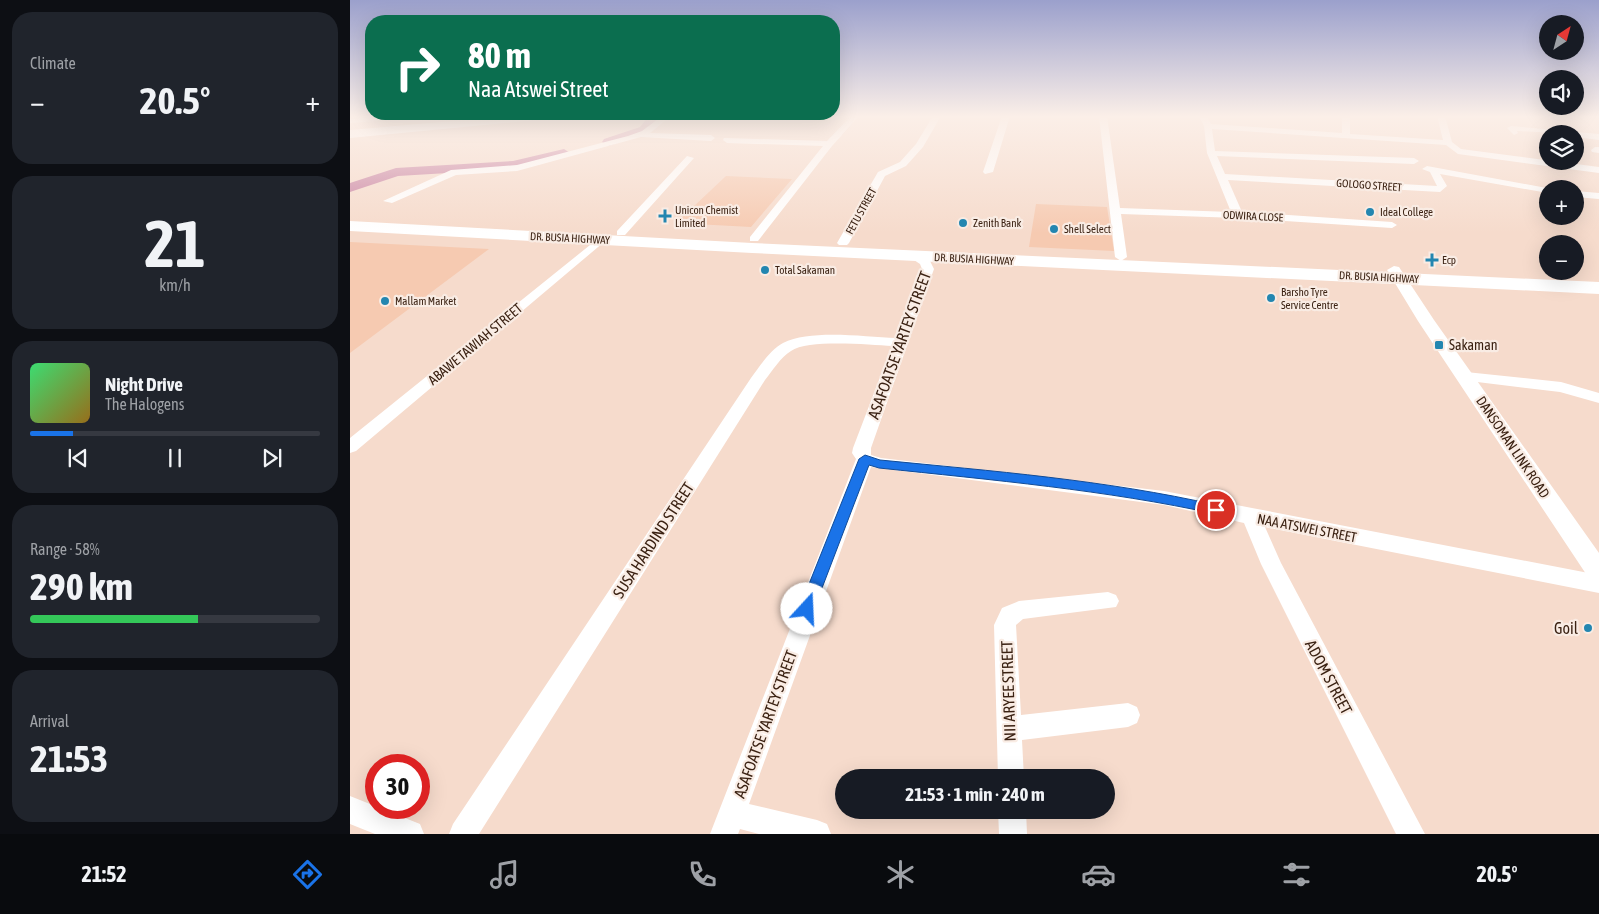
<!DOCTYPE html>
<html lang="en">
<head>
<meta charset="utf-8">
<style>
  body { margin:0; font-family:"Asap Condensed",sans-serif; background:#20242c; color:#f1f3f6; height:100vh; display:flex; flex-direction:column; font-size:19px; white-space:nowrap }
  * { box-sizing:border-box; margin:0 }
  p { font-size:16px; color:#9ea1a6 }
  .icon { flex:none; width:28px; height:28px; fill:none; stroke:currentColor; stroke-width:2; stroke-linecap:round; stroke-linejoin:round }
  .map { position:relative; flex:1; overflow:hidden }
  .drawer { display:flex; flex-direction:column; gap:12px; padding:12px; background:#0d0f14; width:350px }
  .drawer>* { flex:none }
  .banner { position:absolute; left:15px; top:15px; width:475px; height:105px; border-radius:20px; box-shadow:0 5px 20px #0002; background:#0b6e4f; color:#fff; overflow:hidden }
  .needle { width:32px; rotate:36deg }
  .tools { position:absolute; left:1189px; top:15px; display:grid; gap:10px }
  .tools a { display:grid; place-items:center; width:45px; height:45px; border-radius:50%; background:#171b24; box-shadow:0 5px 20px #0002; font-size:25px }
  .speed { position:absolute; left:15px; top:754px; display:flex; gap:10px; font-size:25px; font-weight:700; text-align:center }
  .speed>* { display:grid; place-content:center; width:65px; height:65px; border-radius:50%; background:#171b24; box-shadow:0 5px 20px #0002; line-height:1 }
  .speed .limit { border:8px solid #d22; background:#fff; color:#111 }
  .pin { position:absolute; display:grid; place-items:center; width:42px; height:42px; color:#fff; margin:-21px; border:2px solid #fff; border-radius:50%; box-shadow:0 1px 5px #0007 }
  .me { position:absolute; width:55px; margin:-28px; rotate:20deg; stroke-linejoin:round; filter:drop-shadow(0 0 4px #0008) }
  .turn { display:flex; align-items:center; gap:18px; height:105px; padding:0 20px; font-size:22px }
  .turn .icon { width:65px; height:65px; stroke-width:2.5 }
  .turn b { display:block; font-size:35px; line-height:42px }
  .big { font-size:38px; font-weight:700; line-height:1.1 }
  .drawer .tile { flex:1; display:flex; flex-direction:column; justify-content:center; gap:8px; min-width:0; padding:0 18px; border-radius:20px; background:#20242c }
  .drawer .dial { align-items:center; gap:0 }
  .dial b { font-size:65px; line-height:1 }
  .song { display:flex; align-items:center; gap:15px }
  .cover { width:60px; height:60px; border-radius:8px; background:linear-gradient(135deg,hsl(140 70% 55%),hsl(40 70% 35%)) }
  .played { height:5px; border-radius:2px; background:linear-gradient(90deg,#1a73e8 15%,#363941 15%) }
  .keys { display:flex; justify-content:space-around; direction:ltr }
  .heat { display:flex; justify-content:space-between; align-items:center; font-size:28px; direction:ltr }
  .charge { height:8px; border-radius:4px; background:linear-gradient(90deg,#34c759 58%,#363941 0) }
  .trip { position:absolute; left:485px; top:769px; width:280px; height:50px; border-radius:25px; background:#171b24; box-shadow:0 5px 20px #0002; font-weight:700; line-height:50px; text-align:center }
  .menu { display:flex; height:80px; justify-content:space-around; align-items:center; background:#090b0e; color:#9ea1a6 }
  .menu .icon { width:35px; height:35px }
  .menu .selected { color:#1a73e8 }
  .menu b { font-size:22px; color:#f1f3f6 }
  main { display:flex; flex:1; min-height:0 }
  .map>svg:first-child { display:block }
</style>
</head>
<body>
<main>
<section class="drawer">
<div class="tile"><p>Climate</p>
<div class="heat"><a>−</a><b class="big">20.5°</b><a>+</a></div>
</div>
<div class="tile dial"><b>21</b><p>km/h</p></div>
<div class="tile">
<div class="song"><i class="cover"></i><div><b>Night Drive</b><p>The Halogens</p></div></div>
<div class="played"></div>
<div class="keys"><svg class="icon" aria-label="previous" viewBox="0 0 24 24"><path d="M18 5L8 12l10 7zM5 5v14"/></svg><svg class="icon" aria-label="pause" viewBox="0 0 24 24"><path d="M8 5v14M16 5v14"/></svg><svg class="icon" aria-label="next" viewBox="0 0 24 24"><path d="M6 5l10 7-10 7zM19 5v14"/></svg></div>
</div>
<div class="tile"><p>Range · 58%</p><b class="big">290 km</b><div class="charge"></div></div>
<div class="tile"><p>Arrival</p><b class="big">21:53</b></div>
</section>
<div class="map">
<svg width="1249" height="834" viewBox="0 0 1249 834">
  <rect width="100%" height="100%" fill="#f6dbcc"/>
  <path fill="#f6cab1" d="M376,176L442,179L401,227L326,223Z
    M686,204L757,207L764,251L679,247Z
    M0,242L139,249L0,353Z"/>
  <g fill="none" stroke-linecap="round" stroke-linejoin="round">
    <path fill="#c881a1" fill-rule="evenodd" d="M299,116H311L298,133L258,146L252,142L254,139L290,127Z
      M214,149L220,153L219,156L163,169L48,176L0,192V183L46,168L163,161Z"/>
    <path fill="#fff" fill-rule="evenodd" d="M36,116H70L66,118L0,123V119Z
      M312,116H321L300,133L361,135L365,138L361,141L291,137L167,171L106,175L42,203L33,201L101,170L167,165L278,136L292,131Z
      M501,116H509L482,146L408,241H400V237L473,146L377,143L373,140L374,138L477,141Z
      M583,116H591L573,147L556,166L535,176L499,243L497,245H489L487,243L528,172L550,162L566,144Z
      M652,116H660L643,172L635,174L633,172Z
      M749,116H757L770,208L881,212L857,153L854,126L849,116H857L861,124L992,133V116H1000V134L1093,140L1087,116H1095L1102,142L1111,149L1249,167V173L1108,154L1096,145L862,129L865,151L1064,158L1069,161L1064,164L867,156L875,174L1087,186L1080,172L1072,169L1077,166L1202,189H1198V193L1090,174L1097,186L1090,192L878,180L892,212L1042,222L1047,225L1042,228L888,218L771,214L777,257L771,261L765,257Z
      M1161,126L1249,134V140L1225,137V134L1167,131L1168,133L1164,135L1157,128Z
      M1245,147H1249V153L1242,152L1241,150Z
      M337,156L344,158L275,235H267V231Z
      M1225,191L1249,193V199L1225,197Z
      M250,237L256,240L254,242L6,451L0,453V438Z
      M564,252L579,259L584,269L521,448V455L531,458L814,491L1249,575V593L915,527L931,563L1075,834H1046L911,564L894,523L814,505L521,467L399,804L467,820L477,824L481,834H409L390,829L388,834H360L506,459L502,453L503,448L542,346C520,345 458,339 441,351C430,358 423,370 415,380L129,834H99L103,824L401,378C409,367 420,350 433,343C461,329 514,337 546,338L572,269L570,264L558,256Z
      M1116,372L1211,382L1249,393V403L1210,392L1111,380L1108,377Z
      M758,592L766,595L769,601L766,607L673,619L666,625L671,715L778,703L787,707L790,715L787,723L778,727L672,740L674,778H648L644,625L652,608L669,601Z
      M0,796L70,824L74,834H25L0,824Z
      M648,810H676L677,834H649Z"/>
    <path fill="#fff" fill-rule="evenodd" d="M1044,266L1049,267L1084,320L1249,553V583L1240,580L1068,321L1037,270Z"/>
    <path fill="#fff" fill-rule="evenodd" d="M159,116H202L196,119L0,138V130Z
      M0,221L402,243L1249,282V294L402,253L0,231Z"/>
  </g>
  <linearGradient id="sky" x2="0" y2="1"><stop stop-color="#9ba0cc"/><stop offset="0.5" stop-color="#fbefe8"/><stop offset="1" stop-color="#fbefe8" stop-opacity="0"/></linearGradient>
  <rect width="1249" height="233" fill="url(#sky)"/>
  <path fill="#1a73e8" stroke="#114b97" d="M515,455L530,460C642,471 756,480 866,505L873,510L866,514C756,490 642,480 529,468L519,465L464,609L462,613L457,615L452,613L449,609L509,459Z"/>
  <g fill="#2386b0" stroke="#f9ece4" stroke-width="2">
    <circle cx="1020" cy="212" r="5"/>
    <path d="M312.5 208.5h5v5h5v5h-5v5h-5v-5h-5v-5h5z"/>
    <circle cx="613" cy="223" r="5"/>
    <circle cx="704" cy="229" r="5"/>
    <path d="M1079.5 252.5h5v5h5v5h-5v5h-5v-5h-5v-5h5z"/>
    <circle cx="415" cy="270" r="5"/>
    <circle cx="921" cy="298" r="5"/>
    <circle cx="35" cy="301" r="5"/>
    <rect x="1084" y="340" width="10" height="10" rx="2.5"/>
    <circle cx="1238" cy="628" r="5"/>
  </g>
  <g text-anchor="middle" stroke-width="4.5" stroke-linejoin="round" paint-order="stroke">
    <g font-size="11" fill="#3b2213" stroke="#f9ece4">
      <text transform="translate(1019 185) rotate(4)" y="4">GOLOGO STREET</text>
      <text transform="translate(511 211) rotate(-61)" y="4">FETU STREET</text>
      <text transform="translate(903 216) rotate(3)" y="4">ODWIRA CLOSE</text>
      <text transform="translate(220 238) rotate(3)" y="4">DR. BUSIA HIGHWAY</text>
      <text transform="translate(624 259) rotate(3)" y="4">DR. BUSIA HIGHWAY</text>
      <text transform="translate(1029 277) rotate(3)" y="4">DR. BUSIA HIGHWAY</text>
    </g>
    <g font-size="11" fill="#3b2213" stroke="#f9ece4" text-anchor="start">
      <text x="325" y="214">Unicon Chemist<tspan x="325" dy="13">Limited</tspan></text>
      <text x="1030" y="216">Ideal College</text>
      <text x="623" y="227">Zenith Bank</text>
      <text x="714" y="233">Shell Select</text>
      <text x="1092" y="264">Ecp</text>
      <text x="425" y="274">Total Sakaman</text>
      <text x="931" y="296">Barsho Tyre<tspan x="931" dy="13">Service Centre</tspan></text>
      <text x="45" y="305">Mallam Market</text>
    </g>
    <g font-size="14" fill="#3b2213" stroke="#f9ece4">
      <text transform="translate(125 344) rotate(-40)" y="5">ABAWE TAWIAH STREET</text>
      <text transform="translate(1163 447) rotate(56)" y="5">DANSOMAN LINK ROAD</text>
      <text transform="translate(957 528) rotate(11)" y="5">NAA ATSWEI STREET</text>
    </g>
    <g font-size="14" fill="#3b2213" stroke="#f9ece4" text-anchor="start">
      <text x="1099" y="350">Sakaman</text>
    </g>
    <g font-size="16" fill="#3b2213" stroke="#f9ece4">
      <text transform="translate(549 345) rotate(-70)" y="6">ASAFOATSE YARTEY STREET</text>
      <text transform="translate(303 540) rotate(-57)" y="6">SUSA HARDIND STREET</text>
      <text transform="translate(979 677) rotate(62)" y="6">ADOM STREET</text>
      <text transform="translate(658 691) rotate(-92)" y="6">NII ARYEE STREET</text>
      <text transform="translate(415 724) rotate(-70)" y="6">ASAFOATSE YARTEY STREET</text>
    </g>
    <g font-size="16" fill="#3b2213" stroke="#f9ece4" text-anchor="end">
      <text x="1228" y="634">Goil</text>
    </g>
  </g>
</svg>
<div class="tools">
<a><svg class="needle" viewBox="-14 -14 28 28"><path d="M0-13l5 13h-10z" fill="#e53935"/><path d="M0 13l5-13h-10z" fill="#9ea1a6"/></svg></a>
<a><svg class="icon" aria-label="sound" viewBox="0 0 24 24"><path d="M4 9h4l5-4v14l-5-4H4zM17 9q2 3 0 6"/></svg></a>
<a><svg class="icon" aria-label="layers" viewBox="0 0 24 24"><path d="M12 4l9 5-9 5-9-5zM3 14l9 5 9-5"/></svg></a>
<a>+</a>
<a>−</a>
</div>
<div class="speed"><div class="limit">30</div></div>
<div class="pin" style="left:866px;top:510px;background:#d93025"><svg class="icon" aria-label="arrive" viewBox="0 0 24 24"><path d="M6 21V4h12l-3 4 3 4H6"/></svg></div>
<svg class="me" style="left:457px;top:609px" viewBox="-20 -20 40 40"><circle r="19" fill="#fff"/><path d="M0-13L10 11 0 6-10 11z" fill="#1a73e8"/></svg>
<div class="trip">21:53 · 1 min · 240 m</div>
<div class="banner">
<div class="turn"><svg class="icon" aria-label="right" viewBox="0 0 24 24"><path d="M7 20v-9h11M14 6l5 5-5 5"/></svg><div><b>80 m</b>Naa Atswei Street</div></div>
</div>
</div>
</main>
<nav class="menu">
<b>21:52</b>
<svg class="icon selected" aria-label="directions" viewBox="0 0 24 24"><path d="M12 3l9 9-9 9-9-9zM9 14v-3h6M13 9l2 2-2 2"/></svg>
<svg class="icon" aria-label="music" viewBox="0 0 24 24"><path d="M9 18V5l10-2v13"/><circle cx="6" cy="18" r="3"/><circle cx="16" cy="16" r="3"/></svg>
<svg class="icon" aria-label="phone" viewBox="0 0 24 24"><path d="M5 4h4l2 5-3 2q2 4 5 5l2-3 5 2v4C11 20 4 13 5 4z"/></svg>
<svg class="icon" aria-label="climate" viewBox="0 0 24 24"><path d="M12 3v18M4 7l16 10M4 17L20 7"/></svg>
<svg class="icon" aria-label="car" viewBox="0 0 24 24"><path d="M5 17H2v-5l4-1 3-4h7l3 4 3 1v5h-3M9 17h6M6 11h13"/><circle cx="7" cy="17" r="2"/><circle cx="17" cy="17" r="2"/></svg>
<svg class="icon" aria-label="filters" viewBox="0 0 24 24"><path d="M4 7h16M4 17h16"/><circle cx="9" cy="7" r="2"/><circle cx="15" cy="17" r="2"/></svg>
<b>20.5°</b>
</nav>
</body>
</html>
